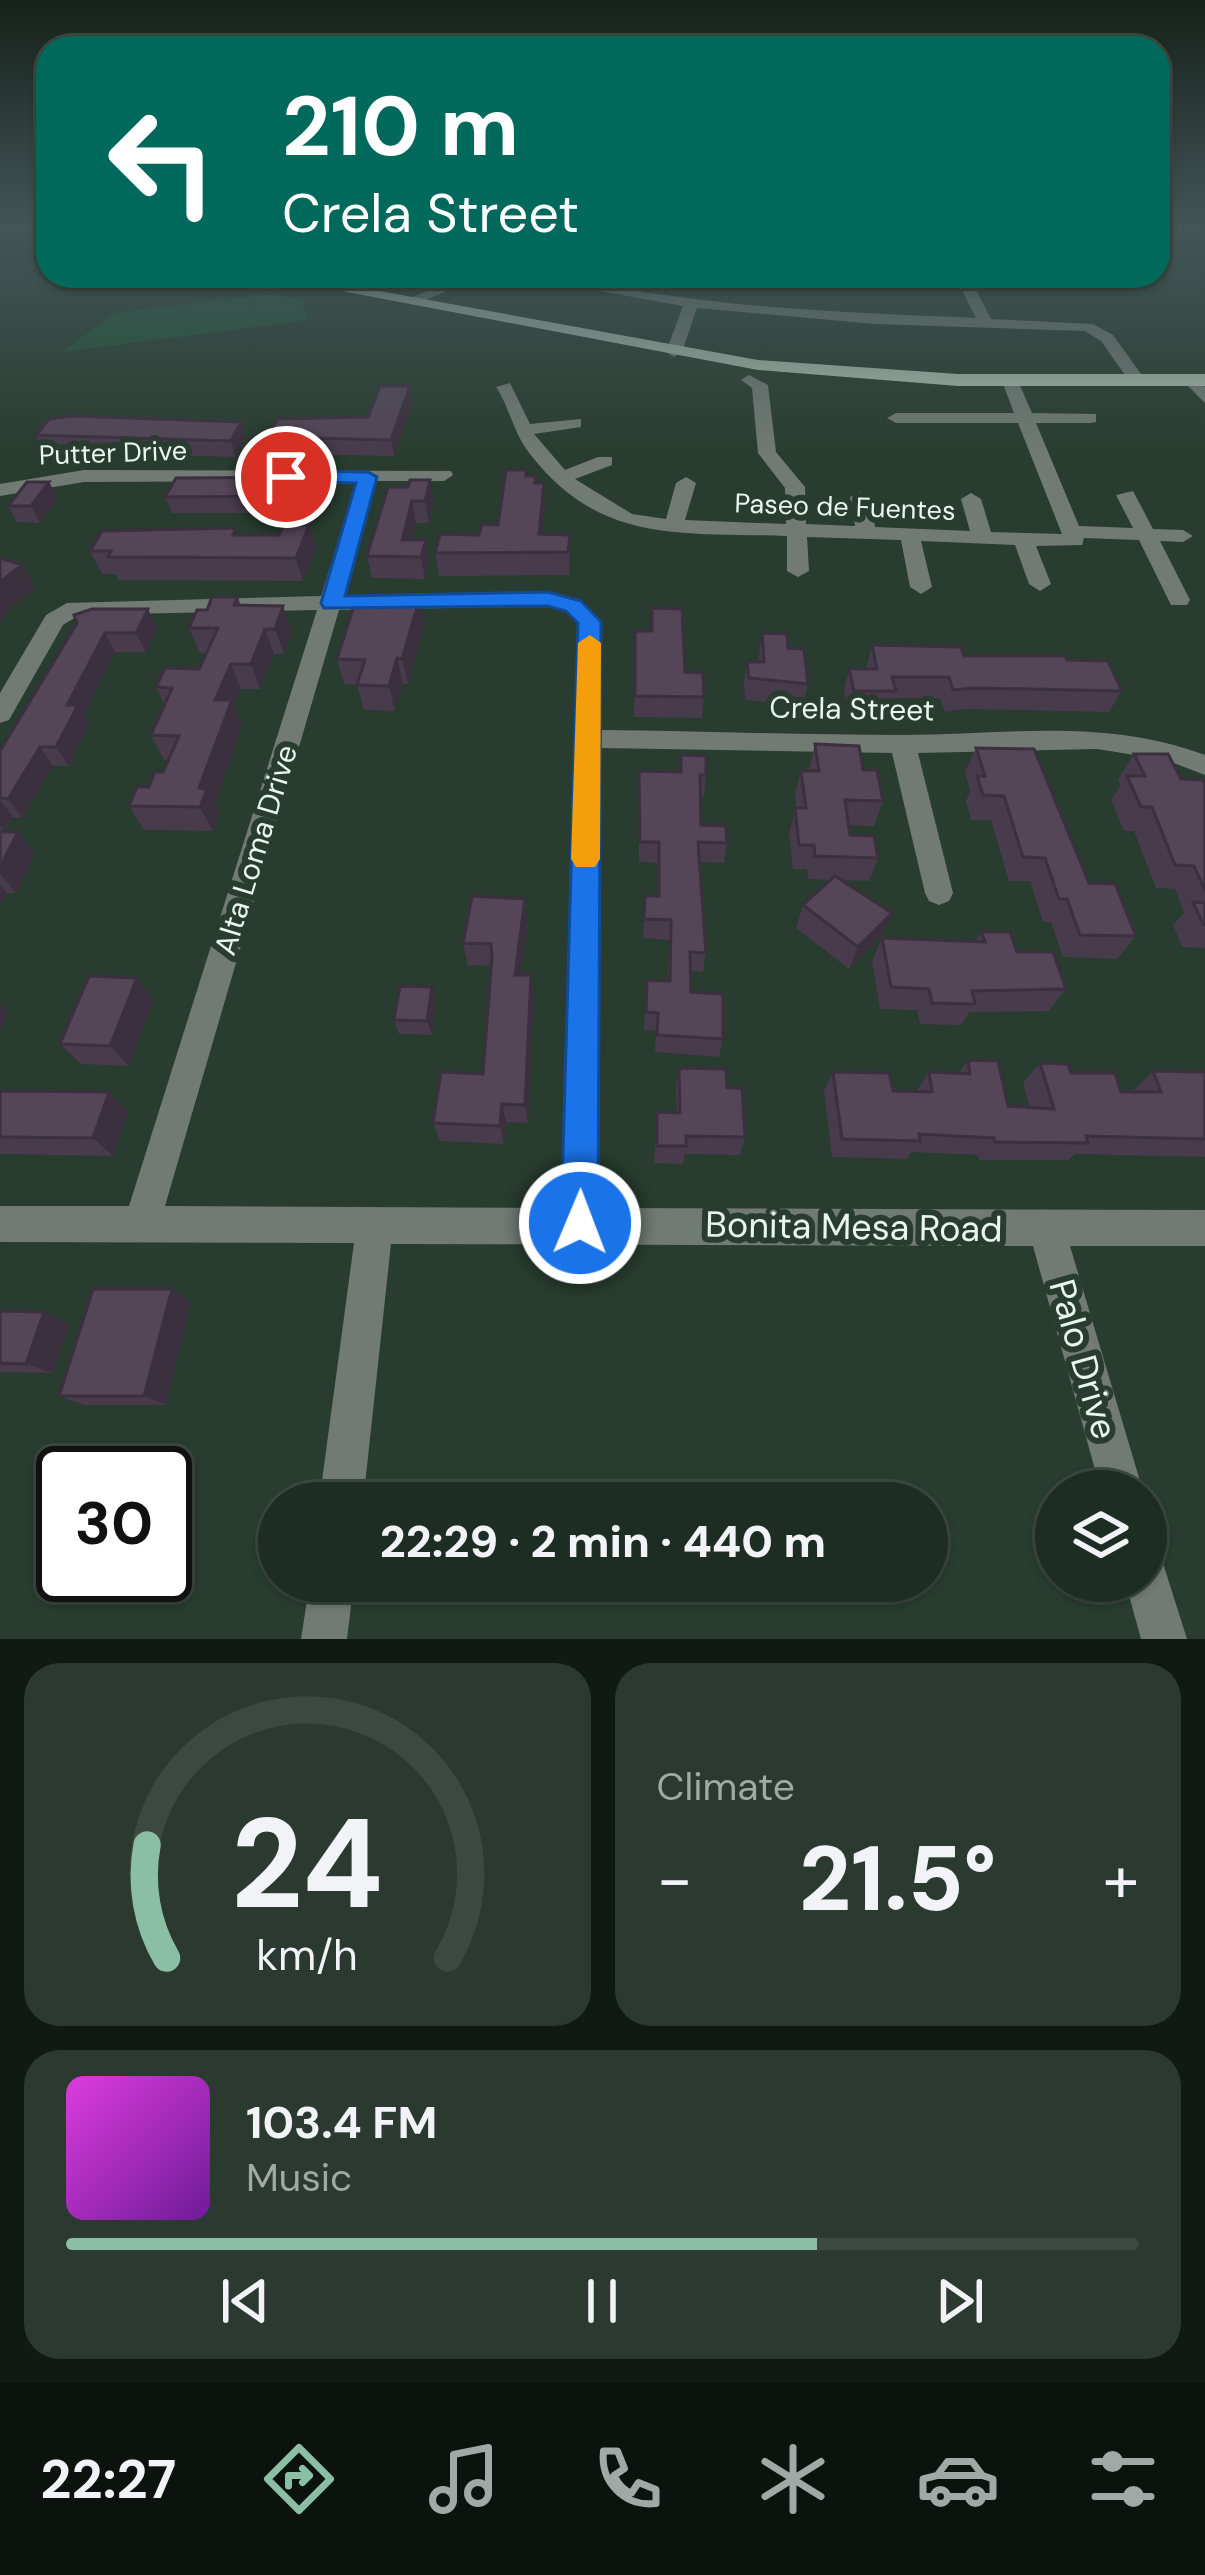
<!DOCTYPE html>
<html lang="en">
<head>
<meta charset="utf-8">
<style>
  body { margin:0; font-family:"DM Sans",sans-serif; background:#2b3930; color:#f1f3f6; height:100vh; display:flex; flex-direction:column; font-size:45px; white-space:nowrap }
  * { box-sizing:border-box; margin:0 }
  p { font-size:39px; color:#a1a8a6 }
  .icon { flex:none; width:66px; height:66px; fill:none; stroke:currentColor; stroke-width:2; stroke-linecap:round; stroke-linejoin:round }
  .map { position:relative; height:1639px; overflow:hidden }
  .drawer { display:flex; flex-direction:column; gap:24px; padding:24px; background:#101913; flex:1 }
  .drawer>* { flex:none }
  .guide { position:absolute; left:36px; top:36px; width:1134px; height:252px; border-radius:36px; box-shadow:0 3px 9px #0004,0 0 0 3px #3c4941; background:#00695c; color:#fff; overflow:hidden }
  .controls { position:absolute; left:1035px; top:1470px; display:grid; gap:24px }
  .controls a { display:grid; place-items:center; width:132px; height:132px; border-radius:50%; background:#1e2d23; box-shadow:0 3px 9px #0004,0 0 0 3px #3c4941; font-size:60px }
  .speed { position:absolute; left:36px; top:1446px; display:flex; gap:24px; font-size:60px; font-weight:700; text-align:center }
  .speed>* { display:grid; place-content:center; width:156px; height:156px; border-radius:50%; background:#1e2d23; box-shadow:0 3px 9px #0004,0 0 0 3px #3c4941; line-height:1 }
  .speed .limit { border:6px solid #111; border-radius:18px; background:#fff; color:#111 }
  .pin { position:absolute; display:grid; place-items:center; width:102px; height:102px; color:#fff; margin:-51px; border:6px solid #fff; border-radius:50%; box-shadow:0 3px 12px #0007 }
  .me { position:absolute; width:132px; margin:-66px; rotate:1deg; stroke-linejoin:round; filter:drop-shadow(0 0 9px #0008) }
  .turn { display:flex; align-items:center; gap:42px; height:252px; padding:0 48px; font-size:54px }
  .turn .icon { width:156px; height:156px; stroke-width:2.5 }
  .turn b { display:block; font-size:84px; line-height:102px }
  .big { font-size:90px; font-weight:800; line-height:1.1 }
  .drawer .widget { flex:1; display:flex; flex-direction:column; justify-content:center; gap:18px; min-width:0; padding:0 42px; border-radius:36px; background:#2b3930 }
  .drawer .dial { align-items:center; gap:0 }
  .dial svg { height:312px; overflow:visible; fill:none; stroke:#3c4941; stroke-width:7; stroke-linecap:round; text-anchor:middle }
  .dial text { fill:#f1f3f6; stroke:none }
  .song { display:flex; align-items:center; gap:36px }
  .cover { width:144px; height:144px; border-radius:18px; background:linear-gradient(135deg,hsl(300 70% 55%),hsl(280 70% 35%)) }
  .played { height:12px; border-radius:6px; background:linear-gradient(90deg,#8abfa5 70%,#3c4941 70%) }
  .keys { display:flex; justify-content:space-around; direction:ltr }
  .heat { display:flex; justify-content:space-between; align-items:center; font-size:66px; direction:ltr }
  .drawer .tiles { flex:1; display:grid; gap:24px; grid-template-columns:1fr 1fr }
  .widget:last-child { grid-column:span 2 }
  .trip { position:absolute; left:258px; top:1482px; width:690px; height:120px; border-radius:60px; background:#1e2d23; box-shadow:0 3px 9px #0004,0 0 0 3px #3c4941; font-weight:800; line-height:120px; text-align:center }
  .tabs { display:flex; height:192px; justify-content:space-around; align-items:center; background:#0c120e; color:#a1a8a6 }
  .tabs .icon { width:84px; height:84px }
  .tabs .current { color:#8abfa5 }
  .tabs b { font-size:54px; color:#f1f3f6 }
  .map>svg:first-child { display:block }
</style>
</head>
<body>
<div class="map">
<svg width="1205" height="1639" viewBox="0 0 1205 1639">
  <rect width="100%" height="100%" fill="#283c2f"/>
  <path fill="#215236" d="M268,294L302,299L308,320L62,352L115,313Z"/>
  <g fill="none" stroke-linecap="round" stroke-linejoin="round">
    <path fill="#717b74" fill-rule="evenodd" d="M463,276H483L418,303L406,300Z
      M517,276C570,276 620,290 672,296C772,310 875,314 976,318L955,276H969L991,319L1093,324L1113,335L1146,381L1132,385L1101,341L1085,331L875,324L697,308L682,352L674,357L666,352L683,306Z
      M749,375L768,385L776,452L805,487L806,524L855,526L850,497L860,491L870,497L875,527L970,531L961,499L971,493L981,499L991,532L1062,534L1018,423H896L887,418L896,413H1014L1002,381L1010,376L1018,381L1032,413L1096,414V422L1090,423H1036L1079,526L1133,528L1116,495L1133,491L1153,529L1183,530L1193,536L1183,542L1160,541L1190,600L1187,605H1171L1139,540L1084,538L1082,545L1036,546L1051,584L1040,591L1029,584L1015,545L921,541L932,587L921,594L910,587L901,540L807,537L809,571L798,577L787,571V536C684,532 601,546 530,454C513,433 510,408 496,387L510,383L530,424L581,419V427L534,434L565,470L598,457H612V465L575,479L632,514L666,519L676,483L686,477L696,483L685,520L786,524L785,488L758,453L752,388L741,380Z
      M1190,375L1205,387V403L1182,380Z
      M84,470L451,471L453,475L444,481H376L343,596L548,592L582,601L601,622V730C702,731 803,735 904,735C1007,734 1106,718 1205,755V775L1166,760L1097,749L918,753L953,893L949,901L939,905L929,901L925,893L892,753L601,748L598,1208L1205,1210V1246H1070L1143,1491H1101L1033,1246L391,1244L363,1503H319L354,1243L0,1242V1206H129L317,610L79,615L63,625L9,720L0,723V693L46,615L67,603L321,596L357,481L84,482L0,496V484ZM548,606L566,611L579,624L562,1208L165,1206L339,610Z
      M1146,1554L1162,1560L1187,1639H1141L1125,1581H1146Z
      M310,1581H354L347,1639H301Z"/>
    <path fill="#aabeb0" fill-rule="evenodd" d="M263,276H297L758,360L958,374H1205V386H958L758,370Z"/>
  </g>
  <path fill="#483b4b" d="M413,402L394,456L274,454L269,437L368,417Z
    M241,422L246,438L236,457L44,452L36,435Z
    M526,470L527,476H536V483L545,506L542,534L570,535L569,575L439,576L435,553L498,525Z
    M318,477L322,493L314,513H172L165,497Z
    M49,482L58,499L40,523L17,522L8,506Z
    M388,487L434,502L429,523H416L412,540L429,562L425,579L372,578L367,556Z
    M309,525L316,548L303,581L119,580L116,574H102L90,551L238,535H279Z
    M238,597L241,606H283L292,632L284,654H274L260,689H241L234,706L242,726L215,804L219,813L213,831L144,830L129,806L163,772L168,760H164L151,735L165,705L156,687L199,669L206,653H200L189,628L207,610Z
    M652,608L685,672L704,697L702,718L634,717L635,631H651Z
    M77,623L157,628L146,652H115L84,715L89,725L69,766H53L22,818L13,817L4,832H0V751Z
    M425,623L408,684H403L395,711L364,710L357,685L344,684L337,659Z
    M762,633L788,648L808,684L803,706L745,700L744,684L747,662H758Z
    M872,645L964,656L1067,660L1122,691L1109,712L966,709L945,712L940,698H894L889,712H848L844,690L849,669H866Z
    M815,744L863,770L883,801L874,826L849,825L850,835L878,858L869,881L841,880L892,913L882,936L849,969L796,928L803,905L831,880L808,879L807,869H793L789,832L796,808L795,795L801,771H809Z
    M976,748L1136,936L1117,959L1063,957L1051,922H1043L1030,881H1009L991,820H971L966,801L970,791L965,772Z
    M1134,754L1181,779L1205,783V948L1182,947L1173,925L1184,913L1175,889L1156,888L1134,831H1124L1111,800L1121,785L1118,779Z
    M681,755L706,775L704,796H700L701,825L727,843L724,863L699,862L706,953L703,972L691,971V992L723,1039L719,1057L655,1052L656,1031L644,1030L647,980L668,981L669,940L643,938L645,896H657V863L639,862V771L679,772Z
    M0,832H18L35,854L16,893H7L0,906Z
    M528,922L521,975L534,997L528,1123L506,1122L504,1144L440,1141L433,1123L483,1074L492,966L468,965L463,943Z
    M981,932L1017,952L1066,989L1049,1011L970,1012L961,1025L920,1024L917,1010L880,1009L872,961L882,938L975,942Z
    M154,999L129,1066L81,1064L60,1044Z
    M436,1001L432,1035L399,1034L394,1020Z
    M968,1060L1008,1106L1030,1108L1023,1083L1040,1063L1121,1092H1132L1153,1071L1205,1072V1157L1075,1154L1068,1160H979L978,1155L912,1152L907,1159L832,1157L824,1091L833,1072L893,1091L916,1092L929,1072L958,1074Z
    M679,1068L727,1088L745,1137L740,1155L685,1154L683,1164L654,1163L657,1112L677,1113L676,1087Z
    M0,1091L109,1092L128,1111L113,1156L0,1154Z
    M191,1302L166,1405H85L59,1396Z
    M0,1311L44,1312L70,1324L53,1373L0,1372Z"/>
  <path fill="#3b303d" d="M410,386L413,402L394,456L391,440Z
    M241,422L246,438L236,457L231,441Z
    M318,477L322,493L314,513L309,496Z
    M430,480L434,502L429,523L425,501Z
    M49,482L58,499L40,523L31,506Z
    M544,483L545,506L540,557L539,534Z
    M412,501L416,523L407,557L402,540Z
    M309,525L316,548L303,581L296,558Z
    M426,540L429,562L425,579L421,557Z
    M22,565L36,588L11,607L0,622V582Z
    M420,597L425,623L408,684L402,659Z
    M283,606L292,632L284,654L275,629Z
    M148,609L157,628L146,652L136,633Z
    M265,629L274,654L260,689L251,664Z
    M105,633L115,652L84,715L89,725L69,766L56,747L67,705Z
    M397,658L403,684L395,711L389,686Z
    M231,664L241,689L234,706L242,726L215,804L219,813L213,831L200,807L199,788L215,700Z
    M40,747L53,766L22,818L8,799Z
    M0,800L13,817L4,832L0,826Z
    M18,832L35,854L16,893L0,874V867Z
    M0,885L7,893L0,906Z
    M525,899L528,922L518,997L515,975Z
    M892,913L882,936L849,969L858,947Z
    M531,975L534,997L528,1123L525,1105Z
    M137,978L154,999L129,1066L110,1046Z
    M432,987L436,1001L432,1035L427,1021Z
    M0,1004L9,1013L0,1030Z
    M109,1092L128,1111L113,1156L93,1138Z
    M502,1104L506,1122L504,1144L500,1126Z
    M172,1289L191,1302L166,1405L144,1396Z
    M44,1312L70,1324L53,1373L26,1364Z"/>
  <path fill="#544557" stroke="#3b303d" stroke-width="3" d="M380,386H410L391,440L269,437L277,419L368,417Z
    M72,416L241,422L231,441L36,435L49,419Z
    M506,470H526V476H536L535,483H544L539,534L570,535L568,552L435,553L440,534L479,535L482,524L498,525Z
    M318,477L309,496L165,497L176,478Z
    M410,480H430L425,501H412L402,540H426L421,557L367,556L388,487H408Z
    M27,482H49L31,506H8Z
    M284,525H309L296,558L108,557L111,551H90L102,531L236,528L233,535H279Z
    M0,558L22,565L0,582Z
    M212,597H238L234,605L283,606L275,629H265L251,664H231L215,700H232L199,788L207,789L200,807L129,806L137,787H149L155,772H163L179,736L151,735L172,688L156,687L165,668L199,669L218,628H189L197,610H207Z
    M420,597L402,659L397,658L389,686L357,685L365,660L337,659L356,599Z
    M652,608L682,609L685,672L703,673L704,697L635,696V631H652Z
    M92,609H148L136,633H105L67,705H78L56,747H40L8,799L0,798V751L77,623L74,615Z
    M762,633L787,634L788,648L804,649L808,684L749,678L747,662H764Z
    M872,645L961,647L964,656H1065L1067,660L1108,661L1122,691L975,688L953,690L949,677H892L896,691H854L849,669H877Z
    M815,744L859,746L863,770H877L883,801L845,800L850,835L874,836L878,858L815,856L814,845H799L795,808H806L801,771H819Z
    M976,748L1034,749L1089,883L1115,884L1136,936L1080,935L1067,899H1059L1045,858L1023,857L1004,796L983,795L977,776H985Z
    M1134,754H1168L1181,779L1203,780L1205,783V890L1194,866L1175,865L1152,807H1141L1127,776H1145Z
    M681,755L706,756V775H700L701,825L726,826L727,843L698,842L706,953L690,952L691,992L723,994V1039L657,1035L658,1013L646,1012L647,980L670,981L671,920L644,919L645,896H659V842H640L639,771L681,772Z
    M0,832H18L0,867Z
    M835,876L892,913L858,947L803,905Z
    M472,896L525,899L515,975H531L525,1105L502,1104L500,1126L433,1123L441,1072L483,1074L492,957L491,944L463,943Z
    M1193,902L1205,903V925L1203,924Z
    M981,932H1010L1017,952H1053L1066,989L972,991L975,1004L932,1003L929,989L891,987L882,938L985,942Z
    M89,976L137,978L110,1046L60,1044Z
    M400,986L432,987L427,1021L394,1020Z
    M968,1060L998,1061L1008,1106L1054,1109L1040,1063L1068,1064L1071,1073H1115L1121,1092H1161L1153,1071L1205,1072V1139L1086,1136L1088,1143L995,1142L994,1138L919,1134L920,1141L842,1139L833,1072L889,1073L893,1091L932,1092L929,1072L970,1074Z
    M679,1068L726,1069L727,1088H742L745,1137L686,1136V1146H657V1112L680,1113Z
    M0,1091L109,1092L93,1138L0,1137Z
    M93,1289H172L144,1396H59Z
    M0,1311L44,1312L26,1364L0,1363Z"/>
  <linearGradient id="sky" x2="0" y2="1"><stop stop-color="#16211a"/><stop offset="0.5" stop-color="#425658"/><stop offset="1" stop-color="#425658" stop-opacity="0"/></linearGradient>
  <rect width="1205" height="457" fill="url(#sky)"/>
  <path fill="#1a73e8" stroke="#114b97" stroke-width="3" d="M286,471L368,472L377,477L345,596L548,592L581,601L601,622L598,1223L593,1236L580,1242L567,1236L561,1223L578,623L566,611L548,606L324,608L321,603L356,483L279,481V473Z"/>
  <path fill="#f59e0b" d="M590,635L601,643L600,859L595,867H576L571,859L578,643Z"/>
  <g text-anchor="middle" stroke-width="12" stroke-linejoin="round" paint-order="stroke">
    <g font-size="27" fill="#e9f6ed" stroke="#283c2f">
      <text transform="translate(113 453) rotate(-2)" y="9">Putter Drive</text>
      <text transform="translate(845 507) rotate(2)" y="9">Paseo de Fuentes</text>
    </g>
    <g font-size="30" fill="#e9f6ed" stroke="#283c2f">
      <text transform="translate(852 709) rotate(1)" y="10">Crela Street</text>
      <text transform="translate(256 850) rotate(-73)" y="10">Alta Loma Drive</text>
    </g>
    <g font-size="36" fill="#e9f6ed" stroke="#283c2f">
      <text transform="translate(854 1226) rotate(1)" y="13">Bonita Mesa Road</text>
      <text transform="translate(1084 1359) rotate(74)" y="13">Palo Drive</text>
    </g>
  </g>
</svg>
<div class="controls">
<a><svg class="icon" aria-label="layers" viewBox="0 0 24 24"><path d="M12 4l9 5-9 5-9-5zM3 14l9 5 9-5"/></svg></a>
</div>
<div class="speed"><div class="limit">30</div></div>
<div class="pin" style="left:286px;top:477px;background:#d93025"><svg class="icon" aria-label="arrive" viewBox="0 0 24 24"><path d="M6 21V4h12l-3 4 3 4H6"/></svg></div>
<svg class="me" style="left:580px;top:1223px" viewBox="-20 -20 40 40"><circle r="17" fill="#1a73e8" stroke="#fff" stroke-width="3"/><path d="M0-11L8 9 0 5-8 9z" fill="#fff"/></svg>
<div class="trip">22:29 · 2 min · 440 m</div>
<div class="guide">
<div class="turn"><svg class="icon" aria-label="left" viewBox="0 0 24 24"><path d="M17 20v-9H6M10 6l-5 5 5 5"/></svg><div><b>210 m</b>Crela Street</div></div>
</div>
</div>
<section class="drawer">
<div class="tiles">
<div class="widget dial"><svg viewBox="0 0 100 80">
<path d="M14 69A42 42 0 1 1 86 69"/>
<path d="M14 69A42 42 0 0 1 9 40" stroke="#8abfa5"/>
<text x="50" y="56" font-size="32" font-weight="700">24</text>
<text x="50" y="72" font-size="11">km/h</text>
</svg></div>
<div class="widget"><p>Climate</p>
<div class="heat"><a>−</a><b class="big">21.5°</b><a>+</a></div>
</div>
<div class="widget">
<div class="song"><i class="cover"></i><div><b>103.4 FM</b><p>Music</p></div></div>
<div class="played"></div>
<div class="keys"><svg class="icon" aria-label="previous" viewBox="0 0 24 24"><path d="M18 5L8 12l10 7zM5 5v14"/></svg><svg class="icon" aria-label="pause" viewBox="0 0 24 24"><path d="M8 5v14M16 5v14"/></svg><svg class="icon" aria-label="next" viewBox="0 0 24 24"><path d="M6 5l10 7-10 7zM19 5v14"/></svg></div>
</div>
</div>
</section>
<nav class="tabs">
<b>22:27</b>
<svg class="icon current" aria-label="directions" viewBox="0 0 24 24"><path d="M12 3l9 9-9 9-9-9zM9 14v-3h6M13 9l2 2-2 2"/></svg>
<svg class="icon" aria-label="music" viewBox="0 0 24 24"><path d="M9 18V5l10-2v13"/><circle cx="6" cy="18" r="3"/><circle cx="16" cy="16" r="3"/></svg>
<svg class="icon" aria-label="phone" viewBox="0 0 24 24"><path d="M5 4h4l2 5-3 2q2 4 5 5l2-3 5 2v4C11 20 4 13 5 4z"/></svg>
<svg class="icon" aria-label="climate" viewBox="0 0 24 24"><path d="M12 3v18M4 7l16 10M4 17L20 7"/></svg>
<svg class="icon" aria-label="car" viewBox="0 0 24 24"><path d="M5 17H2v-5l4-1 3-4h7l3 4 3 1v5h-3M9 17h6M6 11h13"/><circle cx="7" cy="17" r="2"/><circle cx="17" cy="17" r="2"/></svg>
<svg class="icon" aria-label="filters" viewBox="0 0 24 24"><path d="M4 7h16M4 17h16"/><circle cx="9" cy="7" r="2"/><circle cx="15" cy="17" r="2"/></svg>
</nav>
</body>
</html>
